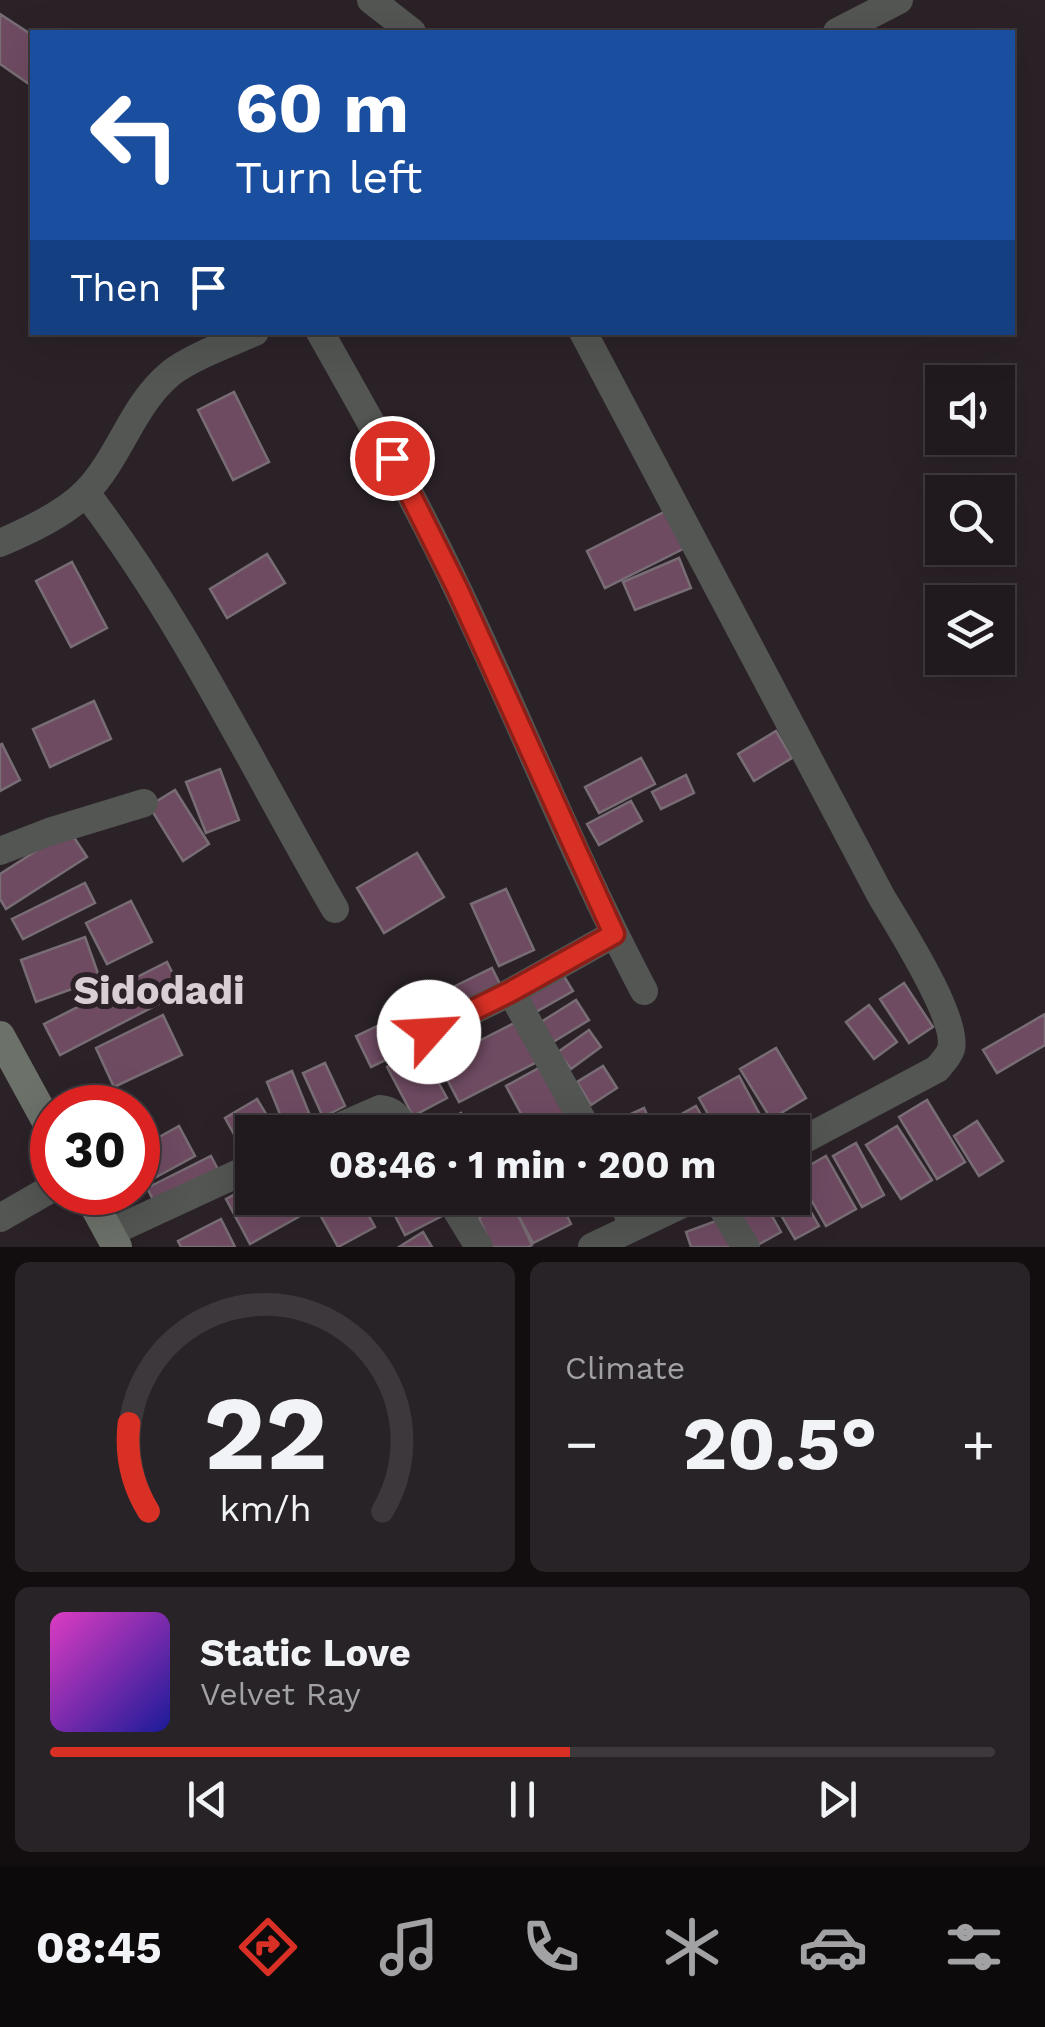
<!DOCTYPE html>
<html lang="en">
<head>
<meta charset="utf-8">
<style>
  body { margin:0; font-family:"Work Sans",sans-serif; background:#282327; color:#f1f3f6; height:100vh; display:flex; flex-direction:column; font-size:38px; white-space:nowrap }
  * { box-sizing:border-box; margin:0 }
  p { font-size:32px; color:#a2a1a4 }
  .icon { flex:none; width:55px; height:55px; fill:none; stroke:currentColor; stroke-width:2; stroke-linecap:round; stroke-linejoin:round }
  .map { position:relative; height:1247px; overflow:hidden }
  .panel { display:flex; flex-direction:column; gap:15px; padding:15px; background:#120e10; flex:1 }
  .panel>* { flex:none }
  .hud { position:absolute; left:30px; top:30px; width:985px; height:305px; border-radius:0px; box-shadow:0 10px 40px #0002,0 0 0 2px #3d383c; background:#1a4fa0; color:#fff; overflow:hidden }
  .fabs { position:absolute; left:925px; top:365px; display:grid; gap:20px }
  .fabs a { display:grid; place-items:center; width:90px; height:90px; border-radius:0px; background:#201a1e; box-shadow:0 10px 40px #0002,0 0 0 2px #3d383c; font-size:50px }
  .speed { position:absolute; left:30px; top:1085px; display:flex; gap:20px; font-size:50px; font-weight:700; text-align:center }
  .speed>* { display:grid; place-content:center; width:130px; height:130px; border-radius:50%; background:#201a1e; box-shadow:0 10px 40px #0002,0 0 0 2px #3d383c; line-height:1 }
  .speed .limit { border:15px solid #d22; background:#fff; color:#111 }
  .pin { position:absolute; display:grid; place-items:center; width:85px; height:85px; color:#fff; margin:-42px; border:5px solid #fff; border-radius:50%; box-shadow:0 2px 10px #0007 }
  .me { position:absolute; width:110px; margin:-55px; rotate:64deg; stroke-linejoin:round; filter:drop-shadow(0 0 8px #0008) }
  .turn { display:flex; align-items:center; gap:35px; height:210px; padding:0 40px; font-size:45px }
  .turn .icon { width:130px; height:130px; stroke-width:2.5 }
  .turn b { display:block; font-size:70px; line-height:85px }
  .then { display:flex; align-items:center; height:95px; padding:0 40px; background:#0003; gap:20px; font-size:38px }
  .big { font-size:75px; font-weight:700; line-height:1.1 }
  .panel .card { flex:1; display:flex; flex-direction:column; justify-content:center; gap:15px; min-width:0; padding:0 35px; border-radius:15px; background:#282327 }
  .panel .dial { align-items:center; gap:0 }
  .dial svg { height:260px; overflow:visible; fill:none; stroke:#3d383c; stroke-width:7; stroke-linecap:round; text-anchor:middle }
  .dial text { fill:#f1f3f6; stroke:none }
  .song { display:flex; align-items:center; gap:30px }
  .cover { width:120px; height:120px; border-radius:15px; background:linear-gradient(135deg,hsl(310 70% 55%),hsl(240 70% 35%)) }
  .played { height:10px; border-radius:5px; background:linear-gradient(90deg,#d93025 55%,#3d383c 55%) }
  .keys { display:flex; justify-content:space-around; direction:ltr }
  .heat { display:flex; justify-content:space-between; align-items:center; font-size:55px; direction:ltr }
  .panel .tiles { flex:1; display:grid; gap:15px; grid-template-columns:1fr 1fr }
  .card:last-child { grid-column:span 2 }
  .trip { position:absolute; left:235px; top:1115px; width:575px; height:100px; border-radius:0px; background:#201a1e; box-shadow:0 10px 40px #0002,0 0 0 2px #3d383c; font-weight:700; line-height:100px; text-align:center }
  .dock { display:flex; height:160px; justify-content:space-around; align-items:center; background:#0d0a0c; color:#a2a1a4 }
  .dock .icon { width:70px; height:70px }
  .dock .selected { color:#d93025 }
  .dock b { font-size:45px; color:#f1f3f6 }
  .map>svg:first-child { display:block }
</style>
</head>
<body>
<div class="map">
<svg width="1045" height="1247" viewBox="0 0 1045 1247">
  <rect width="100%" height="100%" fill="#2b2228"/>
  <path fill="#6f4b62" stroke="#786d74" stroke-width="2.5" d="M0,14L32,35V86L0,64Z
    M234,392L269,462L233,480L198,410Z
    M666,511L685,548L605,588L587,551Z
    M267,554L285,583L227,618L210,589Z
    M679,558L691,588L635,610L623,582Z
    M72,562L107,628L71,647L36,581Z
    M94,701L111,739L50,767L33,729Z
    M776,731L792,758L754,781L738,754Z
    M2,744L20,780L0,791V745Z
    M641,758L655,784L599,813L585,787Z
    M220,769L239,820L206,833L186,782Z
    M686,775L694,793L661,809L652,792Z
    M175,790L209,844L183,861L149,806Z
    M631,801L642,821L599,845L587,824Z
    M69,830L87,857L6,909L0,899V874Z
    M417,853L444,897L384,933L357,888Z
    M85,883L95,903L23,939L12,919Z
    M506,889L534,950L499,966L471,904Z
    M131,901L152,942L107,964L86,923Z
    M85,937L100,979L36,1002L21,960Z
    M167,962L182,992L60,1055L44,1024Z
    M492,968L502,988L453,1013L443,992Z
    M562,973L573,991L534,1013L523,995Z
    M904,983L933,1027L909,1043L880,999Z
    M576,1000L589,1020L553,1042L541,1022Z
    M869,1005L897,1042L874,1059L846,1022Z
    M405,1013L419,1044L371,1067L356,1036Z
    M1045,1014V1045L997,1073L983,1050Z
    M163,1015L182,1055L114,1087L96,1048Z
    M520,1020L541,1060L459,1102L438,1062Z
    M589,1030L601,1047L571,1069L558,1052Z
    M776,1048L806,1098L771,1119L740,1069Z
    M420,1049L447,1098L413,1116L387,1067Z
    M325,1063L345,1106L323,1117L303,1073Z
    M546,1064L573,1112L536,1132H531L506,1086Z
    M603,1066L617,1088L591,1105L577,1082Z
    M292,1071L309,1113L284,1124L267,1082Z
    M739,1076L765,1124L749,1132H718L699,1098Z
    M257,1099L277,1132H252V1150L245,1154L225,1118Z
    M927,1100L965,1162L937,1179L899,1117Z
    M696,1106L711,1132H676L669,1121Z
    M644,1108L655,1132H602L600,1128Z
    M461,1113L471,1132H427Z
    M381,1117L389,1132H351Z
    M503,1121L510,1132H484Z
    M977,1121L1003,1161L979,1176L954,1136Z
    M179,1126L195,1156L138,1187V1149Z
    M897,1126L932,1180L901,1199L866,1145Z
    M856,1143L884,1195L862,1207L833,1156Z
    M211,1156L222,1177L158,1209L147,1188Z
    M826,1156L856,1209L826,1226L796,1173Z
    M795,1184L819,1226L795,1239L771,1198H792V1185Z
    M252,1185V1198H302L309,1211L250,1244L226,1199Z
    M320,1198H359L375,1227L338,1247L313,1202Z
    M386,1198H441L448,1213L405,1235Z
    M463,1198H491L469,1209Z
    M532,1198H558L571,1224L533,1243L514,1207Z
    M565,1198H602L573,1212Z
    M762,1198L781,1232L754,1247L733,1214Z
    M512,1202L532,1245L528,1247H492L479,1218Z
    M221,1219L235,1247H181L178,1241Z
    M721,1219L732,1247H691L686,1232Z
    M423,1232L432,1247H399Z"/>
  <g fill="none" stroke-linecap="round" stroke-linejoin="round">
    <path stroke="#535652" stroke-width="28" d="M371,0L412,32
      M837,32L899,0
      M320,332C368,417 416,501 457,588C521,722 575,860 644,991
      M583,332L881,896C898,925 959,1019 951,1049C949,1056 942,1063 937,1069L792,1146
      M86,493C184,621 254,770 335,909
      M0,543C28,531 65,514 86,492C120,457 132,405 171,373C191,357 230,343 255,332
      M0,851L49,832L144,803
      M429,1032L511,992
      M327,1132L380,1109C395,1110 400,1121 408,1132
      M589,1132L511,992L614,934
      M449,1198L479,1247
      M620,1198L634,1227
      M716,1198L746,1247
      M0,1218L52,1188
      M109,1233L252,1167
      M592,1247L695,1198"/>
    <path stroke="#6c716a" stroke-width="30" d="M0,1036L52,1131
      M87,1192L117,1247"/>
  </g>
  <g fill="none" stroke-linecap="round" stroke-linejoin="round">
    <g stroke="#8d1f18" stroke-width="25">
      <path id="route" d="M392,458L457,588L614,934L510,992L429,1032"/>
    </g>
    <use href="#route" stroke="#d93025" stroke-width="18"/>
  </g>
  <g text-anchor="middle" stroke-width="10" stroke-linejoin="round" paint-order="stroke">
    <g font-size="40" font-weight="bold" fill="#daced5" stroke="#2b2228">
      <text x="159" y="1004">Sidodadi</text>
    </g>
  </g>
</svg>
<div class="fabs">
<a><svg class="icon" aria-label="sound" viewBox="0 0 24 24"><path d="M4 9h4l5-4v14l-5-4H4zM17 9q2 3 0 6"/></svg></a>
<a><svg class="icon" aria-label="search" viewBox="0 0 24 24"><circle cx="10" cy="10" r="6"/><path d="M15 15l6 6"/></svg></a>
<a><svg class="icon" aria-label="layers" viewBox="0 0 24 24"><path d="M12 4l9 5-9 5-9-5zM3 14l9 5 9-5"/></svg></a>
</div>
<div class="speed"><div class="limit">30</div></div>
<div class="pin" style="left:392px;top:458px;background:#d93025"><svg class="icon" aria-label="arrive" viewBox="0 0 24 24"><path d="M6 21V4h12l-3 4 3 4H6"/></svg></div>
<svg class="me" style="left:429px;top:1032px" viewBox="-20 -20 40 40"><circle r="19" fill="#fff"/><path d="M0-13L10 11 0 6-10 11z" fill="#d93025"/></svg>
<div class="trip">08:46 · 1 min · 200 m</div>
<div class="hud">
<div class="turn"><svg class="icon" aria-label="left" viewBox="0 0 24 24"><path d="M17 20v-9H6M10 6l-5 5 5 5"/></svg><div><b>60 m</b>Turn left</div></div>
<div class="then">Then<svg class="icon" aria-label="arrive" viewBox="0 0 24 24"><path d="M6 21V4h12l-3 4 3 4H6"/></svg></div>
</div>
</div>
<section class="panel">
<div class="tiles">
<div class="card dial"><svg viewBox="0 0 100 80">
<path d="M14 69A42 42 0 1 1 86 69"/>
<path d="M14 69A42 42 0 0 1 8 42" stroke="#d93025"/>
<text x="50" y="56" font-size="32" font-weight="700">22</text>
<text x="50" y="72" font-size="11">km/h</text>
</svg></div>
<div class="card"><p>Climate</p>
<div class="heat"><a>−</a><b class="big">20.5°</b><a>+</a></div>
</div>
<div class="card">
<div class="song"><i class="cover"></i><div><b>Static Love</b><p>Velvet Ray</p></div></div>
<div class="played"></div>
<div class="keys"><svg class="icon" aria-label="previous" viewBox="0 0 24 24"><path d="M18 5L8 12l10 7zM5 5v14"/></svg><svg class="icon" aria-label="pause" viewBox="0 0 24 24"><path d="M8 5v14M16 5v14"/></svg><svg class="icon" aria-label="next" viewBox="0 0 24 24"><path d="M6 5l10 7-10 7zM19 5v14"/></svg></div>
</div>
</div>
</section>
<nav class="dock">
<b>08:45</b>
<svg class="icon selected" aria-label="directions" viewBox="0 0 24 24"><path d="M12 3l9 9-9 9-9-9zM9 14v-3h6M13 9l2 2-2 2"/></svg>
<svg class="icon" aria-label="music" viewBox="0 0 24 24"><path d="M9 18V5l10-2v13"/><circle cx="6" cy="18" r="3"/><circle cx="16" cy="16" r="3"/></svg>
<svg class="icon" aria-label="phone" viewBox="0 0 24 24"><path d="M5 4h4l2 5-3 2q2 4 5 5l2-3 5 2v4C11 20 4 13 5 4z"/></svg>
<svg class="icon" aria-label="climate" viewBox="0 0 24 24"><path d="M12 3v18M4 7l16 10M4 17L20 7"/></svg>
<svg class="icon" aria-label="car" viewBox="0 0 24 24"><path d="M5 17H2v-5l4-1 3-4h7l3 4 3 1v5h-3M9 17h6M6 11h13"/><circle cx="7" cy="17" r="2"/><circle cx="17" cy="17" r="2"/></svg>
<svg class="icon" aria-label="filters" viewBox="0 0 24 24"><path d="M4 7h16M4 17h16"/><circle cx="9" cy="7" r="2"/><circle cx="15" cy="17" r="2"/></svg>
</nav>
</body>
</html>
